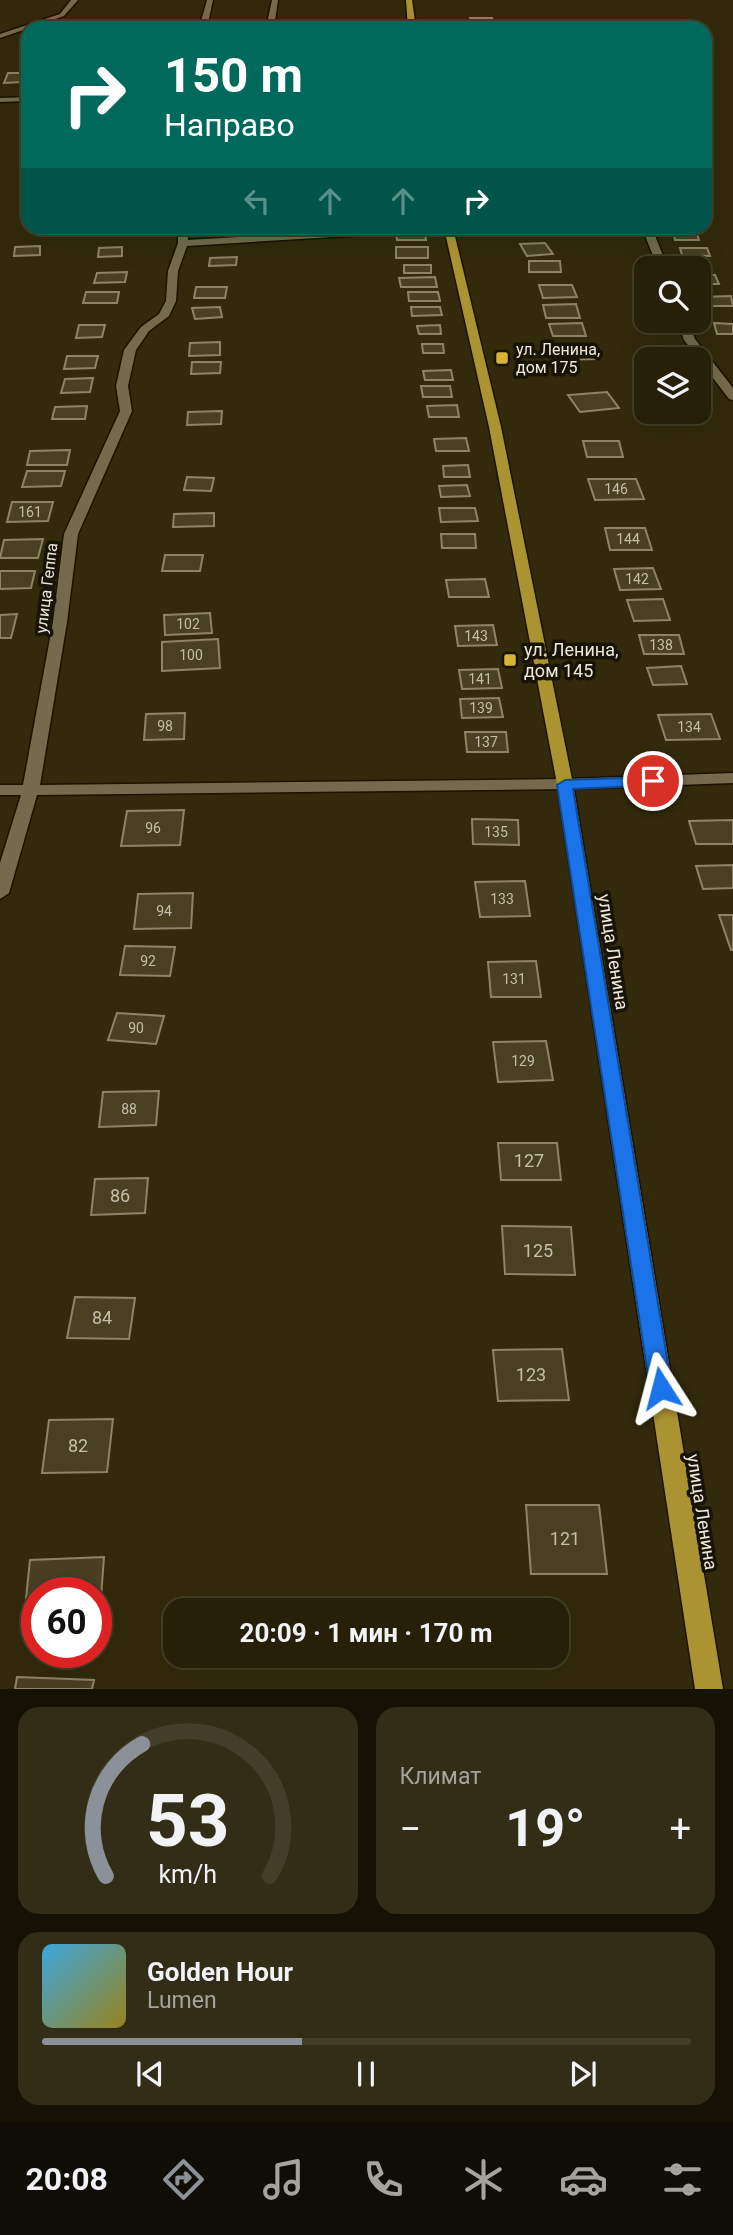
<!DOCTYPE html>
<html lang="ru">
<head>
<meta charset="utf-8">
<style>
  body { margin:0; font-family:Roboto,sans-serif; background:#322d17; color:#f1f3f6; height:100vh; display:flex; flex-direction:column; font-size:26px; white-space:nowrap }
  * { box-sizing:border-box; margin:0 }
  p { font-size:23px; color:#a4a39c }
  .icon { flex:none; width:38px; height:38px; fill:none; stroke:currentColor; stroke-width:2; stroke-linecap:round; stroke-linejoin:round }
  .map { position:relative; height:1689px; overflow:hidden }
  .panel { display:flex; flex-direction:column; gap:18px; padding:18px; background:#151205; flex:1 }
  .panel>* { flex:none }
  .guide { position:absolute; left:21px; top:21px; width:691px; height:214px; border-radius:21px; box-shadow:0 7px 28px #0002,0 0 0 2px #423e2a; background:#00695c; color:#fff; overflow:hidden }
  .fabs { position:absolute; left:634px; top:256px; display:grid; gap:14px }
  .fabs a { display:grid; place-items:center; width:77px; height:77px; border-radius:14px; background:#262009; box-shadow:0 7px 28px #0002,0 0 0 2px #423e2a; font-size:35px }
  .speed { position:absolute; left:21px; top:1577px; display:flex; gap:14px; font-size:35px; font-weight:700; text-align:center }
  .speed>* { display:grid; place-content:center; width:91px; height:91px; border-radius:50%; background:#262009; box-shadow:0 7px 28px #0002,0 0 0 2px #423e2a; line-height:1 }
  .speed .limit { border:10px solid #d22; background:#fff; color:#111 }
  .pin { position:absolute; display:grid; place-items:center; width:60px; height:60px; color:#fff; margin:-30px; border:4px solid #fff; border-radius:50%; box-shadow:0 2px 7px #0007 }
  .me { position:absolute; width:77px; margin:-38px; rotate:351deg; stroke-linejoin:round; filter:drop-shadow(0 0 5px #0008) }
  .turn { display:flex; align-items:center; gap:24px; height:147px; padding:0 28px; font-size:32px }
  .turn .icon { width:91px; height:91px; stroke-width:2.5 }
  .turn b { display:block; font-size:49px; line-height:60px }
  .lanes { display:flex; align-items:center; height:66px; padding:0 28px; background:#0003; justify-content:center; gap:35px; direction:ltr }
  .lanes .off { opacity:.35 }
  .big { font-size:52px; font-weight:700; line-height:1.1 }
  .panel .widget { flex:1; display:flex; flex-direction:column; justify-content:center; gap:10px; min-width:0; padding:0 24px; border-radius:21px; background:#322d17 }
  .panel .dial { align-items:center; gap:0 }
  .dial svg { height:182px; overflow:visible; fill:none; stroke:#423e2a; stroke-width:7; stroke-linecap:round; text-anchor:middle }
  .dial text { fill:#f1f3f6; stroke:none }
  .song { display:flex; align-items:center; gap:21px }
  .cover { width:84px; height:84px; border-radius:10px; background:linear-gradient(135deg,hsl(200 70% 55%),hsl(50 70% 35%)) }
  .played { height:7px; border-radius:4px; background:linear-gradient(90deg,#8c9099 40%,#423e2a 40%) }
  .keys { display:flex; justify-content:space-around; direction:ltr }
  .heat { display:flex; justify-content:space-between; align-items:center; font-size:38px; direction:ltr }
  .panel .tiles { flex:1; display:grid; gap:18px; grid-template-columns:1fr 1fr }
  .widget:last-child { grid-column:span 2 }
  .trip { position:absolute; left:163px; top:1598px; width:406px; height:70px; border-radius:21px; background:#262009; box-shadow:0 7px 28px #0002,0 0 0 2px #423e2a; font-weight:700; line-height:70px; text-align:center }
  .menu { display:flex; height:112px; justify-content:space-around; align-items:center; background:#0f0d04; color:#a4a39c }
  .menu .icon { width:49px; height:49px }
  .menu .selected { color:#8c9099 }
  .menu b { font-size:32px; color:#f1f3f6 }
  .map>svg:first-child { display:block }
</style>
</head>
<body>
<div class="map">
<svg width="733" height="1689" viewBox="0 0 733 1689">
  <rect width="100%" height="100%" fill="#332a0c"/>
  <path fill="#494022" stroke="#8e8465" stroke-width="2" d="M470,18H492L494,25H472Z
    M8,73H25L22,82L4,83Z
    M673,231H696L699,240H675Z
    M396,233H425L426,240H397Z
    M545,243L553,254L527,256L520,244Z
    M40,246V255L14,256L15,247Z
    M122,247V256L98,257L99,248Z
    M396,247H428V258H396Z
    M680,248H707L710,256L682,255Z
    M237,257L236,265L209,266L210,258Z
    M529,261H560L561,272H529Z
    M404,265H431V273H404Z
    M127,272L125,282L94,283L97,273Z
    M698,275H715L719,284H698Z
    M435,277L437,287H401L399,278Z
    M539,285H572L577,297L543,298Z
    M196,287H227L225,298H194Z
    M86,292H119L117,303H83Z
    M408,292H438L440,301H409Z
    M731,296L733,306H705L700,297Z
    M576,304L580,318H546L543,305Z
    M220,307L222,317L195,319L192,308Z
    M411,307H440L442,315L412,316Z
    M582,323L586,336H553L549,324Z
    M714,323L733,324V334H717Z
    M79,325H105L102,337L76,338Z
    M440,325L441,334H419L417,326Z
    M220,342V355L189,356L190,343Z
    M422,344H443L444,353H423Z
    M590,345L596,359L557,360L553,346Z
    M67,356H98L95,368L64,369Z
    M192,362H221L220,373L191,374Z
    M451,370L453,380H425L423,371Z
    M93,378L90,392L61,393L65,379Z
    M421,386H450L452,397H423Z
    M607,392L619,408L580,412L568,395Z
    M457,405L459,417H429L427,406Z
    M87,406L85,419H52L55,407Z
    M222,411L221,424L187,425L188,412Z
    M466,438L469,451H436L434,439Z
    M583,441H619L623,457H587Z
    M70,450L67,465H27L30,451Z
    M468,465L470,477H444L443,466Z
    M27,471H65L61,486L22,487Z
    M187,477L214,478L211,491L184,490Z
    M588,479H636L644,499L595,500Z
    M467,485L470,496L441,497L439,486Z
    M12,502H53L48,521L7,522Z
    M439,508H475L478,521L441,522Z
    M214,513V526L173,527L174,514Z
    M605,528H645L652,550H610Z
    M441,534H475L476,548H442Z
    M43,539L38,558H0L4,540Z
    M165,555H203L200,571H162Z
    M653,568L661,589L620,590L614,569Z
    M0,571H35L31,588L0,589Z
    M485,579L489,597H449L446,580Z
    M663,599L670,620L634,621L627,600Z
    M210,613L212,633L165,635L164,615Z
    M17,614L11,638H0V615Z
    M493,625L497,645L458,646L455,626Z
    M639,635H679L684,654H644Z
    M218,639L220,668L162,671V642Z
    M681,666L687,684L653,685L647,668Z
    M498,669L502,688L462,689L459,670Z
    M499,698L503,717L462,718L460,699Z
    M185,713L184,739L144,740L146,714Z
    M711,714L720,739L666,740L658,715Z
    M465,732H506L508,752H467Z
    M184,810L180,845L121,846L127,811Z
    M472,819L518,820L519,845L473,844Z
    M733,820V844H696L689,821Z
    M733,865V888L703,889L696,866Z
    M525,881L530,916L480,917L475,882Z
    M193,893L191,928L134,929L138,894Z
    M719,915H733V950H731Z
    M125,946L175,947L170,976L120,975Z
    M536,961L541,997H491L488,962Z
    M117,1013L164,1016L156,1044L108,1040Z
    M546,1041L553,1080L498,1082L493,1042Z
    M159,1091L156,1125L99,1127L103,1092Z
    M498,1143H557L561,1180H501Z
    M148,1178L145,1213L91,1215L95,1179Z
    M502,1226L571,1227L575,1275L505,1274Z
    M75,1297L135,1298L129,1339L67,1338Z
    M562,1349L569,1400L498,1401L493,1350Z
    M113,1419L107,1472L42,1473L49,1420Z
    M526,1505H599L607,1574H531Z
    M104,1557L99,1624H96V1592H37V1627H23L30,1560Z
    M17,1677L94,1680L92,1689H15Z"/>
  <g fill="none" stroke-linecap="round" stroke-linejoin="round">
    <g stroke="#1b1200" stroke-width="3">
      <path id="street" d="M71,0H78L64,16L0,38V34L60,14Z
        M207,0H213L207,28H199Z
        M272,0H278L274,28H266Z
        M28,97V101L0,102V98Z
        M178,228H187L188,240L390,228H435L430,231L187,246L178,271L176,301L169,316L149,331L136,350L128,386L132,411L78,534L67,622L40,785L565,779L733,773V783L565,789L37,795L9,893L0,899V863L21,795H0V785H23L53,622L64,534L120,411L116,386L124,350L141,327L159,314L166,301L168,271L178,243Z
        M642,228H652L668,268H658Z
        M677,320H688L695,339L733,388V400L729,399L684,340Z"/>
    </g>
    <g stroke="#1b1200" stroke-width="3">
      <path id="primary" d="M406,0H412L416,28H408Z
        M444,228H453L501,427L573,784L723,1689H695L557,784L489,427Z"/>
    </g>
    <use href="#street" fill="#756b4c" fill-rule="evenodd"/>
    <use href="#primary" fill="#ac9332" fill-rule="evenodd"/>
  </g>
  <path fill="#1a73e8" stroke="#114b97" stroke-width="2" d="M653,777L661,781L659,785L573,789L672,1388L669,1394L661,1397L653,1394L650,1388L557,785L565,780Z"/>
  <g fill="#d7b434" stroke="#171307" stroke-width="2.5">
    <rect x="495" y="351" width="14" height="14" rx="3.5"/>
    <rect x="503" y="653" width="14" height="14" rx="3.5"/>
  </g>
  <g text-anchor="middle" stroke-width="7" stroke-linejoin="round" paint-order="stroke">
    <g font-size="14" fill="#c5bfaa">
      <text x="616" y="494">146</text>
      <text x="30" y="517">161</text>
      <text x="628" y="544">144</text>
      <text x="637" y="584">142</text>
      <text x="188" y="629">102</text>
      <text x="476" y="641">143</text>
      <text x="661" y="650">138</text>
      <text x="191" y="660">100</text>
      <text x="480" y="684">141</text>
      <text x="481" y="713">139</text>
      <text x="165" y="731">98</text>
      <text x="689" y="732">134</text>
      <text x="486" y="747">137</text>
      <text x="153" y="833">96</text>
      <text x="496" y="837">135</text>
      <text x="502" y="904">133</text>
      <text x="164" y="916">94</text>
      <text x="148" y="966">92</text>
      <text x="514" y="984">131</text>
      <text x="136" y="1033">90</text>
      <text x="523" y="1066">129</text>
      <text x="129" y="1114">88</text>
    </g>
    <g font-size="16" fill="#eee9d8" stroke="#171307" text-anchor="start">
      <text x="516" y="355">ул. Ленина,<tspan x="516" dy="18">дом 175</tspan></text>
    </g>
    <g font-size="16" fill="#eee9d8" stroke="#171307">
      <text transform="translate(46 588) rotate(-83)" y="6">улица Геппа</text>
    </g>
    <g font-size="18" fill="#eee9d8" stroke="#171307" text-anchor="start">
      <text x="524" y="656">ул. Ленина,<tspan x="524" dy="21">дом 145</tspan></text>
    </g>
    <g font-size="18" fill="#eee9d8" stroke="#171307">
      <text transform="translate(613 952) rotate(81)" y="6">улица Ленина</text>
      <text transform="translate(702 1512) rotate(81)" y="6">улица Ленина</text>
    </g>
    <g font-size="18" fill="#c5bfaa">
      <text x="529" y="1167">127</text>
      <text x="120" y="1202">86</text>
      <text x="538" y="1257">125</text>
      <text x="102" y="1324">84</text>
      <text x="531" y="1381">123</text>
      <text x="78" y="1452">82</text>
      <text x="565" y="1545">121</text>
    </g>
  </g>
</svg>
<div class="fabs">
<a><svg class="icon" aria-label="search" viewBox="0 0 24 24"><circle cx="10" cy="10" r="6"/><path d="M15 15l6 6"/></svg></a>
<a><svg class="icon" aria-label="layers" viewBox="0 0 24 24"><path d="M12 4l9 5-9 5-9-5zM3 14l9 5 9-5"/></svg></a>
</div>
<div class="speed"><div class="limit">60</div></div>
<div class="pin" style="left:653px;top:781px;background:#d93025"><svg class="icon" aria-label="arrive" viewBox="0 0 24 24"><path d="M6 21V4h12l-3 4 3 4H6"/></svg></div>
<svg class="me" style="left:661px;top:1388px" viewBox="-20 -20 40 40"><path d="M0-17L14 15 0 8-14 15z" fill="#1a73e8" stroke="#fff" stroke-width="4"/></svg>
<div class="trip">20:09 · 1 мин · 170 m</div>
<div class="guide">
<div class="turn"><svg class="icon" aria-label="right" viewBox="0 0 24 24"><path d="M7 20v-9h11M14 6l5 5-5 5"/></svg><div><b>150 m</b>Направо</div></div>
<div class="lanes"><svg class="icon off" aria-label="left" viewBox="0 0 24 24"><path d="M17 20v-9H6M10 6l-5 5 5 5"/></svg><svg class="icon off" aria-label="ahead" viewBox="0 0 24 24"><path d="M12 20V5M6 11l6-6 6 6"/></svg><svg class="icon off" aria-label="ahead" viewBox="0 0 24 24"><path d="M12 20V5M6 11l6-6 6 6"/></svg><svg class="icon" aria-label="right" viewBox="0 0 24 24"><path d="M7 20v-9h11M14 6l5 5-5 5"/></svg></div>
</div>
</div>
<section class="panel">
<div class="tiles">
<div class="widget dial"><svg viewBox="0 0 100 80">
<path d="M14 69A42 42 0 1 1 86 69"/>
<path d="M14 69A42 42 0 0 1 30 11" stroke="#8c9099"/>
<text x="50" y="56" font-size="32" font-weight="700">53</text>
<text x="50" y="72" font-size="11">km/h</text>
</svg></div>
<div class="widget"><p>Климат</p>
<div class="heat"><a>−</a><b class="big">19°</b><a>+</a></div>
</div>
<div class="widget">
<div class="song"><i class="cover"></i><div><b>Golden Hour</b><p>Lumen</p></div></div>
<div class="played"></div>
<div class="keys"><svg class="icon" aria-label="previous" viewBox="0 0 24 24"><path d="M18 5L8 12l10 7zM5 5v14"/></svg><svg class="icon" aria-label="pause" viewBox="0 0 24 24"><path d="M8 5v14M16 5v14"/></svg><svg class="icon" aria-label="next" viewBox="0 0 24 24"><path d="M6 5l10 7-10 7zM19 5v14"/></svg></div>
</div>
</div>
</section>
<nav class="menu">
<b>20:08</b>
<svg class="icon selected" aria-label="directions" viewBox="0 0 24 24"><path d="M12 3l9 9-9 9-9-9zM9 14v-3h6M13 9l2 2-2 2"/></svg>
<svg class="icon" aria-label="music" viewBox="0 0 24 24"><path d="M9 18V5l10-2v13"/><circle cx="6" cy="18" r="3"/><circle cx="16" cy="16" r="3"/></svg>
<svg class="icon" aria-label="phone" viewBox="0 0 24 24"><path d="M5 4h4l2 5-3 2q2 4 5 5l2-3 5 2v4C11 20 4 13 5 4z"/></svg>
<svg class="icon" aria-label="climate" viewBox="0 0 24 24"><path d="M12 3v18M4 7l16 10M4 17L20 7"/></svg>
<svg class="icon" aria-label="car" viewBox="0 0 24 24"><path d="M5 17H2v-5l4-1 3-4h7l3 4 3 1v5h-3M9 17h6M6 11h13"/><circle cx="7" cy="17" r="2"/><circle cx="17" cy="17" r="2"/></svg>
<svg class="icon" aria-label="filters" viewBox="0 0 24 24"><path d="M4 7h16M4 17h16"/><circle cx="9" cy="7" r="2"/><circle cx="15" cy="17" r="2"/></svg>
</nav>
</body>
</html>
